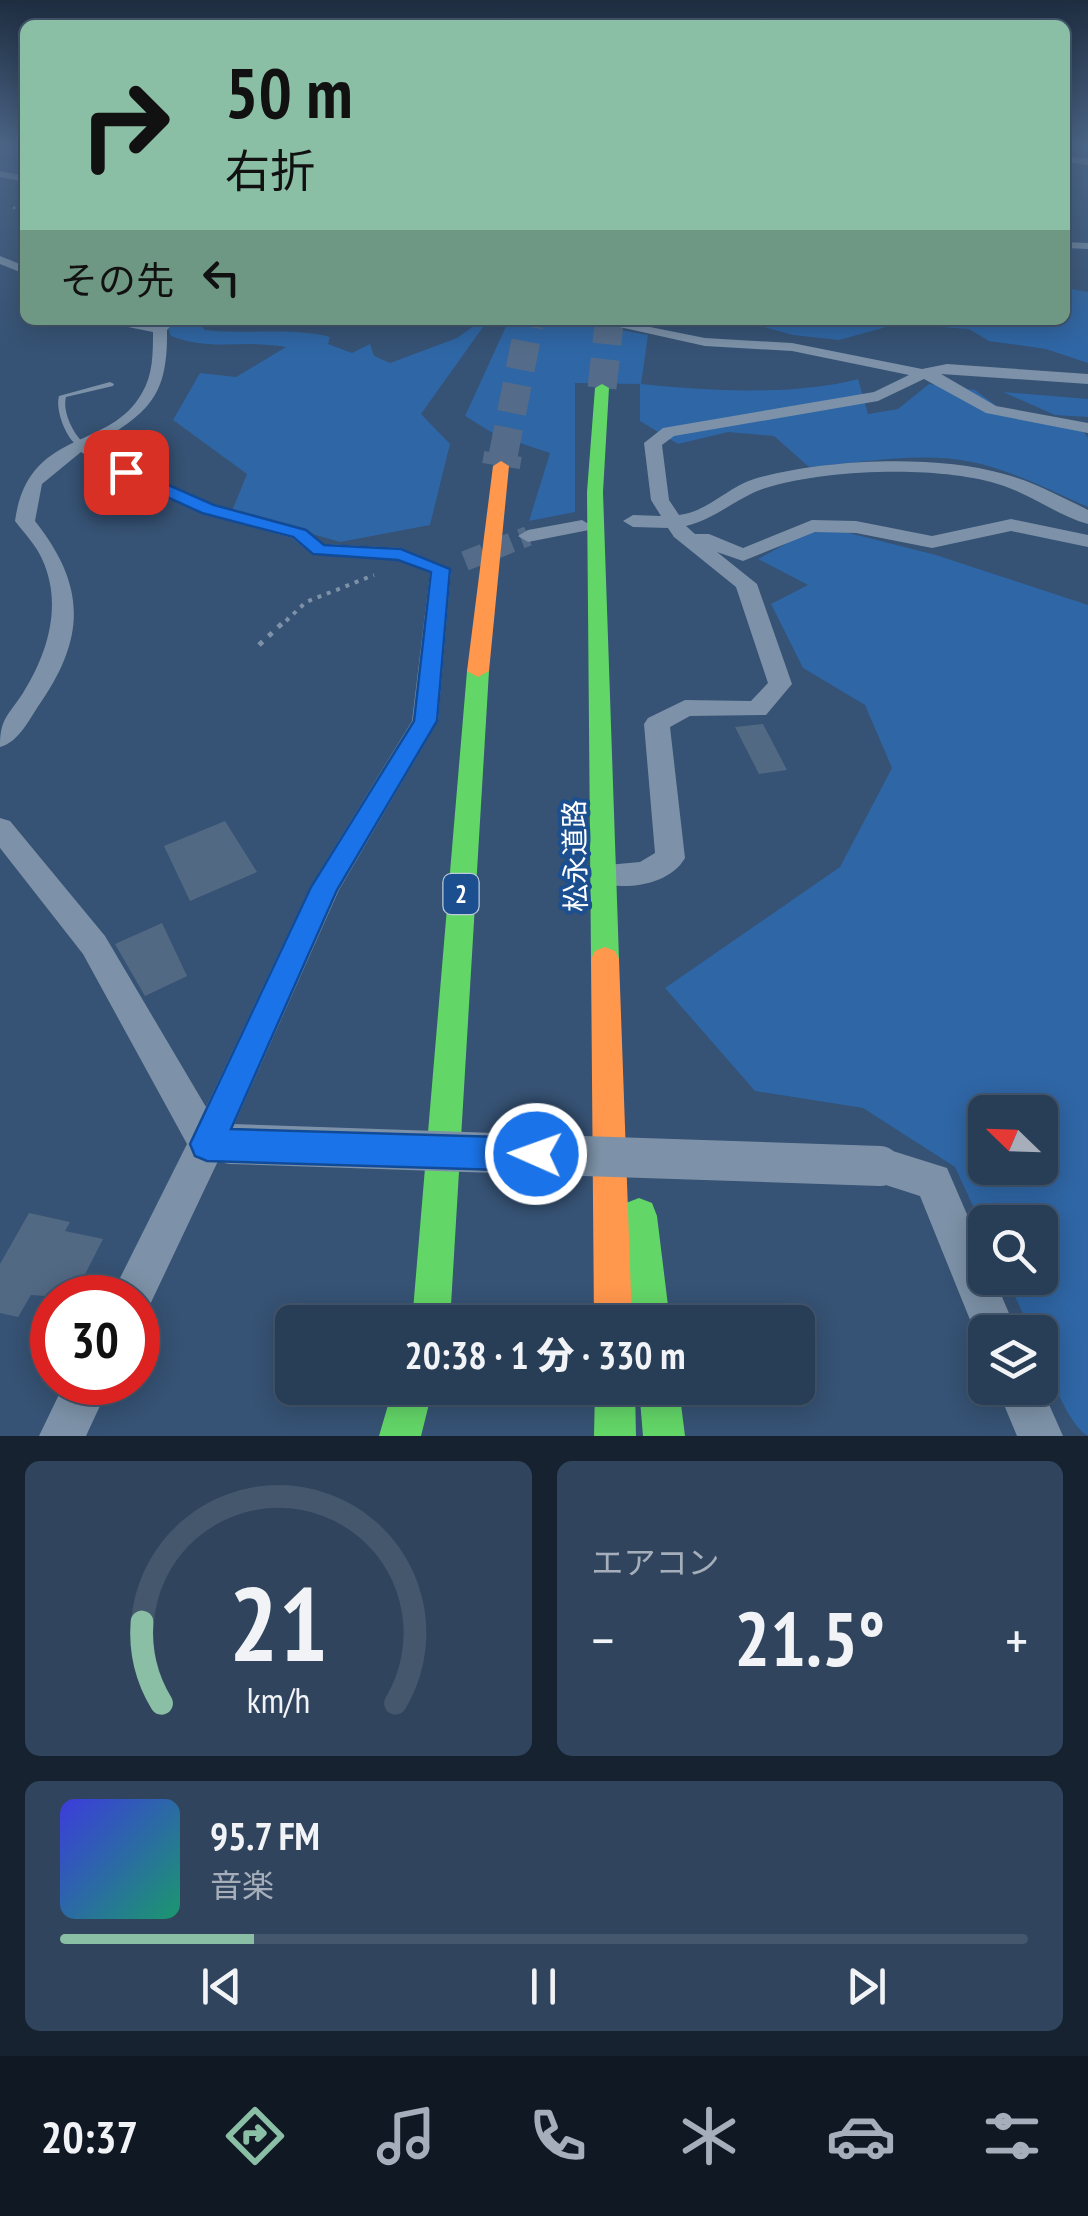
<!DOCTYPE html>
<html lang="ja">
<head>
<meta charset="utf-8">
<style>
  body { margin:0; font-family:"PT Sans Narrow","Noto Sans JP",sans-serif; background:#30455d; color:#f1f3f6; height:100vh; display:flex; flex-direction:column; font-size:38px; white-space:nowrap }
  * { box-sizing:border-box; margin:0 }
  p { font-size:32px; color:#a5aeba }
  .icon { flex:none; width:55px; height:55px; fill:none; stroke:currentColor; stroke-width:2; stroke-linecap:round; stroke-linejoin:round }
  .map { position:relative; height:1436px; overflow:hidden }
  .sheet { display:flex; flex-direction:column; gap:25px; padding:25px; background:#162230; flex:1 }
  .sheet>* { flex:none }
  .guide { position:absolute; left:20px; top:20px; width:1050px; height:305px; border-radius:15px; box-shadow:0 5px 25px #0003,0 0 0 2px #44576d; background:#8abfa5; color:#111; overflow:hidden }
  .needle { width:65px; rotate:293deg }
  .fabs { position:absolute; left:968px; top:1095px; display:grid; gap:20px }
  .fabs a { display:grid; place-items:center; width:90px; height:90px; border-radius:15px; background:#283e57; box-shadow:0 5px 25px #0003,0 0 0 2px #44576d; font-size:50px }
  .speed { position:absolute; left:30px; top:1275px; display:flex; gap:20px; font-size:50px; font-weight:700; text-align:center }
  .speed>* { display:grid; place-content:center; width:130px; height:130px; border-radius:50%; background:#283e57; box-shadow:0 5px 25px #0003,0 0 0 2px #44576d; line-height:1 }
  .speed .limit { border:15px solid #d22; background:#fff; color:#111 }
  .pin { position:absolute; display:grid; place-items:center; width:85px; height:85px; color:#fff; margin:-42px; border-radius:20px; box-shadow:0 5px 15px #0006 }
  .me { position:absolute; width:110px; margin:-55px; rotate:272deg; stroke-linejoin:round; filter:drop-shadow(0 0 8px #0008) }
  .turn { display:flex; align-items:center; gap:35px; height:210px; padding:0 40px; font-size:45px }
  .turn .icon { width:130px; height:130px; stroke-width:2.5 }
  .turn b { display:block; font-size:70px; line-height:85px }
  .then { display:flex; align-items:center; height:95px; padding:0 40px; background:#0003; gap:20px; font-size:38px }
  .big { font-size:75px; font-weight:800; line-height:1.1 }
  .sheet .card { flex:1; display:flex; flex-direction:column; justify-content:center; gap:15px; min-width:0; padding:0 35px; border-radius:15px; background:#30455d }
  .sheet .dial { align-items:center; gap:0 }
  .dial svg { height:260px; overflow:visible; fill:none; stroke:#44576d; stroke-width:7; stroke-linecap:round; text-anchor:middle }
  .dial text { fill:#f1f3f6; stroke:none }
  .song { display:flex; align-items:center; gap:30px }
  .cover { width:120px; height:120px; border-radius:15px; background:linear-gradient(135deg,hsl(240 70% 55%),hsl(160 70% 35%)) }
  .played { height:10px; border-radius:5px; background:linear-gradient(90deg,#8abfa5 20%,#44576d 20%) }
  .keys { display:flex; justify-content:space-around; direction:ltr }
  .heat { display:flex; justify-content:space-between; align-items:center; font-size:55px; direction:ltr }
  .sheet .tiles { flex:1; display:grid; gap:25px; grid-template-columns:1fr 1fr }
  .card:last-child { grid-column:span 2 }
  .trip { position:absolute; left:275px; top:1305px; width:540px; height:100px; border-radius:15px; background:#283e57; box-shadow:0 5px 25px #0003,0 0 0 2px #44576d; font-weight:800; line-height:100px; text-align:center }
  .dock { display:flex; height:160px; justify-content:space-around; align-items:center; background:#101923; color:#a5aeba }
  .dock .icon { width:70px; height:70px }
  .dock .on { color:#8abfa5 }
  .dock b { font-size:45px; color:#f1f3f6 }
  .map>svg:first-child { display:block }
</style>
</head>
<body>
<div class="map">
<svg width="1088" height="1436" viewBox="0 0 1088 1436">
  <rect width="100%" height="100%" fill="#365274"/>
  <path fill="#2f66a5" fill-rule="evenodd" d="M1065,288L1088,292V363L1046,349L989,341L969,329L897,324L839,340L793,335L739,320H1065Z
    M177,320L197,322L205,330C246,335 291,327 330,337L328,344L352,353L370,344L374,356L390,363L457,338L475,325L472,320H488L421,414L450,444L430,525L340,542L232,511L247,474L173,420L200,373L236,377L286,347C244,339 214,352 171,336L168,328Z
    M509,320H566L648,335L641,384C708,391 794,396 858,379L868,414L898,409L929,384L975,390L1002,410L1084,432L1088,438V507C1050,490 1013,471 972,462C921,451 860,463 809,467L774,436L728,432L678,444L640,421V384L575,383V512L529,521L550,453L496,435L465,416Z
    M1003,392L1088,399V417L1055,415Z
    M837,530L936,555L1088,605V1436C1067,1425 1040,1356 1040,1332H1032L1006,1278H1040V1222H985V1232L955,1167L863,1108L755,1091L665,988L840,867L892,768L865,705L803,668L771,604L808,585L758,559L806,533ZM985,1112H1040V1168H985Z"/>
  <path fill="#526984" d="M763,724L787,770L759,774L735,727Z
    M225,821L257,872L190,901L164,846Z
    M162,923L187,976L145,996L115,944Z
    M29,1213L70,1222L65,1231L103,1239L73,1298L31,1295L18,1317L0,1313V1264Z"/>
  <g fill="none" stroke-linecap="round" stroke-linejoin="round">
    <path stroke="#546c89" stroke-width="20" stroke-dasharray="20 10" stroke-linecap="butt" d="M465,561L528,536"/>
    <path stroke="#546c89" stroke-width="22" stroke-dasharray="22 11" stroke-linecap="butt" d="M529,327L530,320
      M609,327L610,320"/>
    <path stroke="#546c89" stroke-width="29" stroke-dasharray="29 15" stroke-linecap="butt" d="M602,388L609,325
      M503,456L529,325"/>
    <path stroke="#546c89" stroke-width="38" stroke-dasharray="38 19" stroke-linecap="butt" d="M501,466L503,454"/>
    <path stroke="#7d92a8" stroke-width="2.5" stroke-dasharray="2.5 2.5" stroke-linecap="butt" d="M13,208L25,206"/>
    <path stroke="#7d92a8" stroke-width="4" stroke-dasharray="4 6" stroke-linecap="butt" d="M286,621L306,602L374,575"/>
    <path stroke="#7d92a8" stroke-width="5" stroke-dasharray="5 8" stroke-linecap="butt" d="M259,645L288,618"/>
    <path fill="#7d92a8" fill-rule="evenodd" d="M110,382L114,384L113,386L66,397C62,412 74,436 86,445L79,447C66,439 55,410 59,396Z"/>
    <path fill="#7d92a8" fill-rule="evenodd" d="M1065,156L1088,159V165L1065,162Z
      M0,171L25,176V182L0,177Z
      M1065,242L1088,243V249L1065,248Z
      M0,256L25,266V274L0,264Z
      M93,320L157,324L161,320H176L167,330C168,397 149,412 94,445L133,468L215,505L306,530L324,544L401,548L451,569L438,721L339,890L230,1134L235,1144L229,1157L218,1161L146,1313L138,1316V1298H110L187,1144L83,954L0,848V818L10,821L105,936L206,1107L310,887L412,721L430,572L398,560L312,554L292,538L201,513L121,476L81,452L42,484L35,521C87,587 86,639 37,708C28,722 17,743 0,747C0,718 8,716 23,693C48,653 63,604 42,559C36,545 24,533 15,521C28,427 109,452 142,393C153,375 153,353 153,332Z
      M588,320H615L705,338L792,343L922,369L947,364L1088,374V384L941,374L996,406L1088,423V433L986,413L924,379L878,401L674,436L662,445L669,500L679,515C707,512 728,487 754,479C823,459 935,454 1004,474C1034,482 1061,497 1088,510V524C1059,516 1033,496 1004,486C944,465 830,469 769,487C739,495 717,519 686,526L695,534H709L743,548L812,520L856,521L932,536L1011,519L1088,535V547L1011,531L932,548L856,533L815,532L743,561L717,552L757,584L792,684L766,715L690,716L670,727L685,858C669,886 623,891 596,882L591,874L596,866L640,862L655,853L644,724L648,718L685,700L751,701L768,683L736,587L674,537L668,528L633,527L623,521L633,515L661,516L651,500L644,443L663,428L874,392L909,375L792,351L705,346Z
      M582,520L592,526L589,530L528,542L518,536L528,530Z
      M880,1147L947,1168L985,1256V1278H994L1017,1332H985V1349L981,1347L920,1196L867,1179L861,1166L867,1153Z
      M65,1382H111L86,1436H39Z
      M1040,1384L1063,1436H1017L997,1388H1040Z"/>
    <path fill="#63d668" fill-rule="evenodd" d="M602,384L609,388L603,492L619,959L615,967L605,971L595,967L591,959L587,492L595,388Z
      M478,665L489,671L450,1322H412L467,671Z
      M639,1198L652,1203L657,1216L670,1322H632L621,1216L626,1203Z
      M393,1388H433L421,1436H379Z
      M595,1388H635L636,1436H594Z
      M639,1388H679L685,1436H643Z"/>
    <path fill="#ff974d" fill-rule="evenodd" d="M501,461L509,466L489,671L478,677L467,671L493,466Z
      M605,947L615,951L619,959L632,1322H594L591,959L595,951Z"/>
    <path stroke="#7d92a8" stroke-width="40" d="M231,1144L880,1166"/>
  </g>
  <linearGradient id="sky" x2="0" y2="1"><stop stop-color="#1e2d40"/><stop offset="0.42" stop-color="#4c6688"/><stop offset="1" stop-color="#4c6688" stop-opacity="0"/></linearGradient>
  <rect width="1088" height="346" fill="url(#sky)"/>
  <path fill="#1a73e8" stroke="#114b97" stroke-width="2.5" d="M121,469H132L214,505L306,530L324,545L401,549L450,569L437,721L337,890L231,1129L536,1138L548,1143L553,1154L548,1166L536,1171L207,1161L195,1156L190,1144L311,887L414,721L431,572L398,560L313,554L293,537L202,513L121,476Z"/>
  <g text-anchor="middle" stroke-width="8" stroke-linejoin="round" paint-order="stroke">
    <rect fill="#1b4f8f" stroke="#bbcadd" stroke-width="2.5" x="443.5" y="874" width="35" height="40" rx="8"/>
    <g font-size="25" font-weight="bold" fill="#fff">
      <text x="461" y="903">2</text>
    </g>
    <g font-size="28" fill="#fff" stroke="#1b4f8f">
      <text transform="translate(575 856) rotate(-91)" y="10">松永道路</text>
    </g>
  </g>
</svg>
<div class="fabs">
<a><svg class="needle" viewBox="-14 -14 28 28"><path d="M0-13l5 13h-10z" fill="#e53935"/><path d="M0 13l5-13h-10z" fill="#a5aeba"/></svg></a>
<a><svg class="icon" aria-label="search" viewBox="0 0 24 24"><circle cx="10" cy="10" r="6"/><path d="M15 15l6 6"/></svg></a>
<a><svg class="icon" aria-label="layers" viewBox="0 0 24 24"><path d="M12 4l9 5-9 5-9-5zM3 14l9 5 9-5"/></svg></a>
</div>
<div class="speed"><div class="limit">30</div></div>
<div class="pin" style="left:126px;top:472px;background:#d93025"><svg class="icon" aria-label="arrive" viewBox="0 0 24 24"><path d="M6 21V4h12l-3 4 3 4H6"/></svg></div>
<svg class="me" style="left:536px;top:1154px" viewBox="-20 -20 40 40"><circle r="17" fill="#1a73e8" stroke="#fff" stroke-width="3"/><path d="M0-11L8 9 0 5-8 9z" fill="#fff"/></svg>
<div class="trip">20:38 · 1 分 · 330 m</div>
<div class="guide">
<div class="turn"><svg class="icon" aria-label="right" viewBox="0 0 24 24"><path d="M7 20v-9h11M14 6l5 5-5 5"/></svg><div><b>50 m</b>右折</div></div>
<div class="then">その先<svg class="icon" aria-label="left" viewBox="0 0 24 24"><path d="M17 20v-9H6M10 6l-5 5 5 5"/></svg></div>
</div>
</div>
<section class="sheet">
<div class="tiles">
<div class="card dial"><svg viewBox="0 0 100 80">
<path d="M14 69A42 42 0 1 1 86 69"/>
<path d="M14 69A42 42 0 0 1 8 44" stroke="#8abfa5"/>
<text x="50" y="56" font-size="32" font-weight="700">21</text>
<text x="50" y="72" font-size="11">km/h</text>
</svg></div>
<div class="card"><p>エアコン</p>
<div class="heat"><a>−</a><b class="big">21.5°</b><a>+</a></div>
</div>
<div class="card">
<div class="song"><i class="cover"></i><div><b>95.7 FM</b><p>音楽</p></div></div>
<div class="played"></div>
<div class="keys"><svg class="icon" aria-label="previous" viewBox="0 0 24 24"><path d="M18 5L8 12l10 7zM5 5v14"/></svg><svg class="icon" aria-label="pause" viewBox="0 0 24 24"><path d="M8 5v14M16 5v14"/></svg><svg class="icon" aria-label="next" viewBox="0 0 24 24"><path d="M6 5l10 7-10 7zM19 5v14"/></svg></div>
</div>
</div>
</section>
<nav class="dock">
<b>20:37</b>
<svg class="icon on" aria-label="directions" viewBox="0 0 24 24"><path d="M12 3l9 9-9 9-9-9zM9 14v-3h6M13 9l2 2-2 2"/></svg>
<svg class="icon" aria-label="music" viewBox="0 0 24 24"><path d="M9 18V5l10-2v13"/><circle cx="6" cy="18" r="3"/><circle cx="16" cy="16" r="3"/></svg>
<svg class="icon" aria-label="phone" viewBox="0 0 24 24"><path d="M5 4h4l2 5-3 2q2 4 5 5l2-3 5 2v4C11 20 4 13 5 4z"/></svg>
<svg class="icon" aria-label="climate" viewBox="0 0 24 24"><path d="M12 3v18M4 7l16 10M4 17L20 7"/></svg>
<svg class="icon" aria-label="car" viewBox="0 0 24 24"><path d="M5 17H2v-5l4-1 3-4h7l3 4 3 1v5h-3M9 17h6M6 11h13"/><circle cx="7" cy="17" r="2"/><circle cx="17" cy="17" r="2"/></svg>
<svg class="icon" aria-label="filters" viewBox="0 0 24 24"><path d="M4 7h16M4 17h16"/><circle cx="9" cy="7" r="2"/><circle cx="15" cy="17" r="2"/></svg>
</nav>
</body>
</html>
